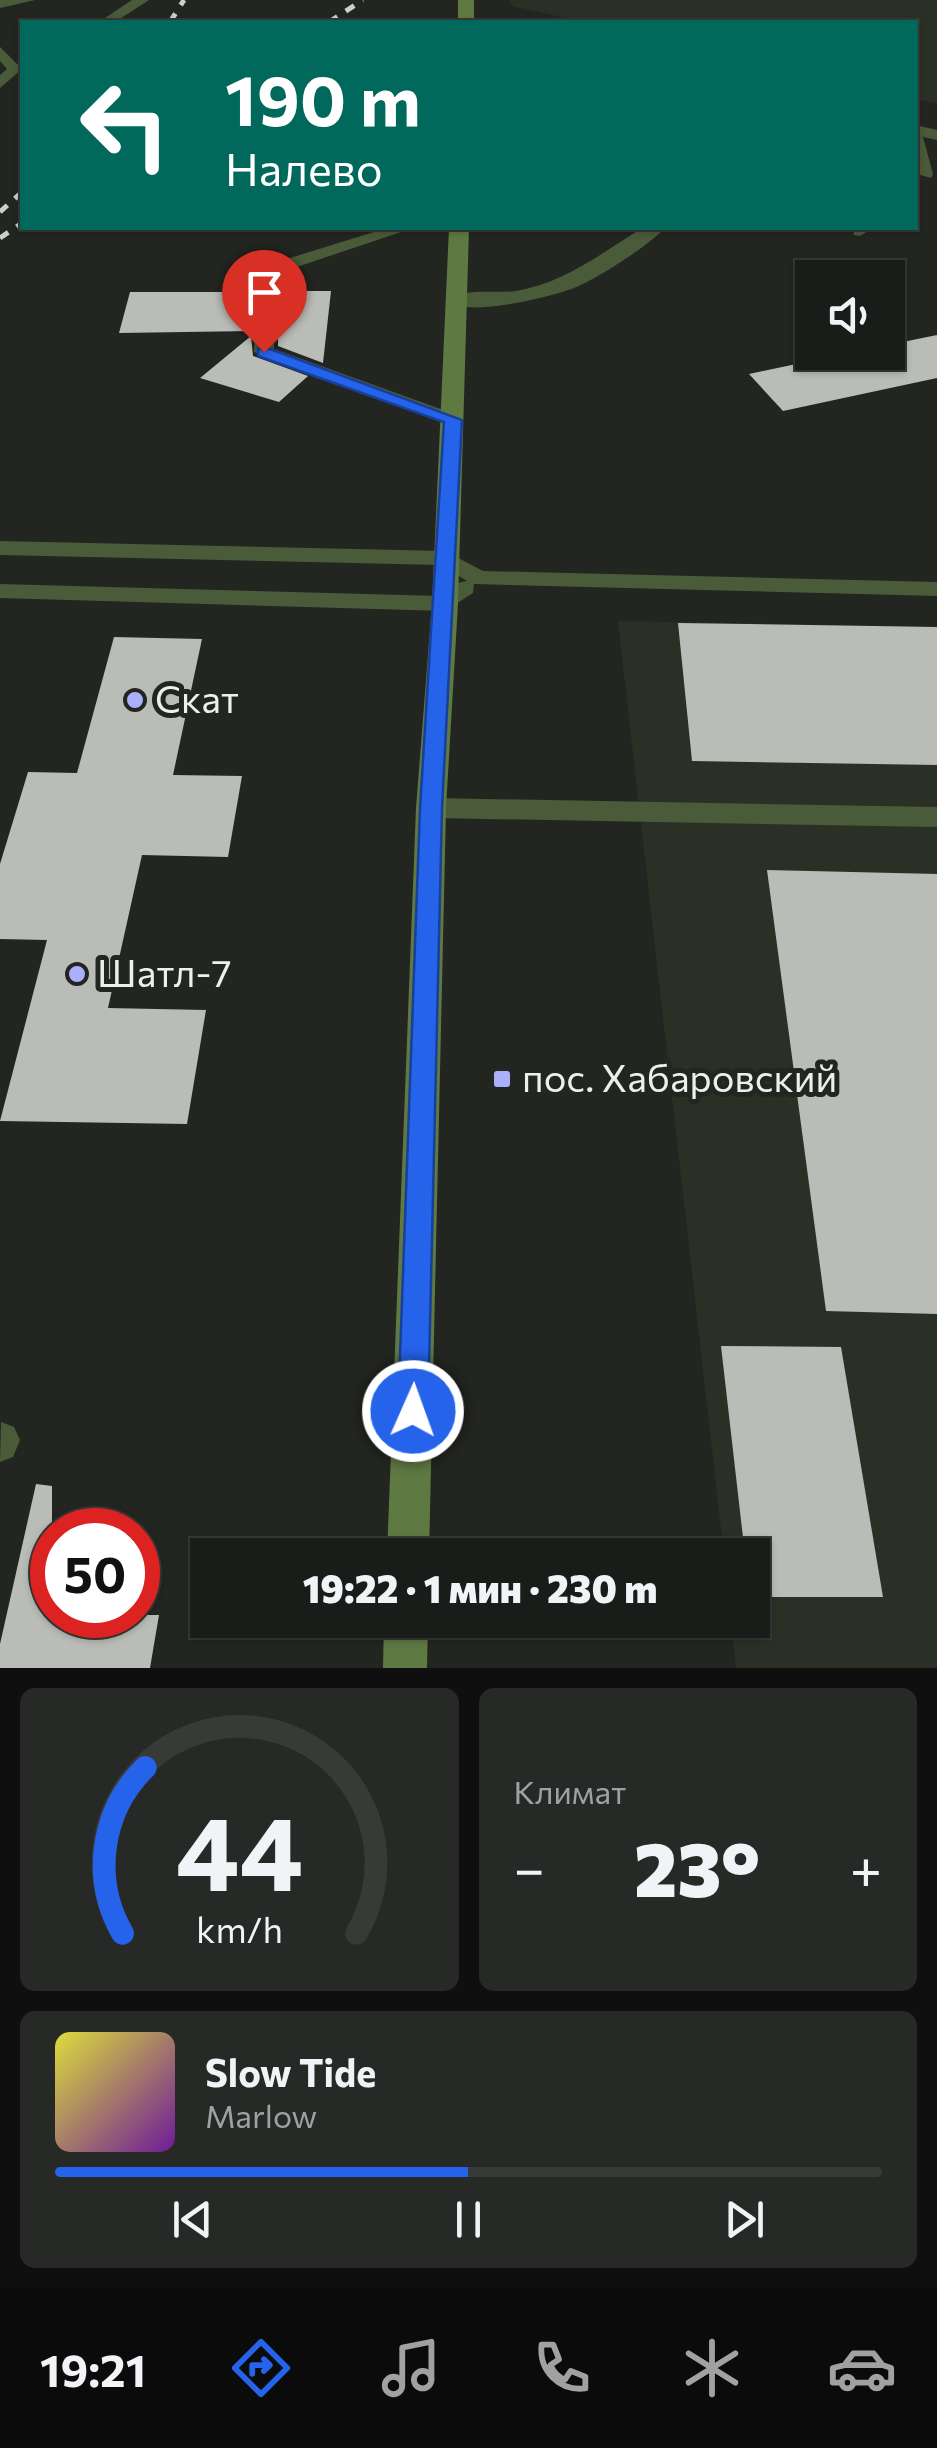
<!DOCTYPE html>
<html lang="ru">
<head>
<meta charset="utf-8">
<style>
  body { margin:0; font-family:Commissioner,sans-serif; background:#272926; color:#f1f3f6; height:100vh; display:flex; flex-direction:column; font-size:38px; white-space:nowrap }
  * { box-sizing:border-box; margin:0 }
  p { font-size:32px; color:#9fa1a2 }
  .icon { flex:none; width:55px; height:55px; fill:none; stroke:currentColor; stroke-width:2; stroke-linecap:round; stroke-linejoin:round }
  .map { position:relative; height:1668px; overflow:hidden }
  .drawer { display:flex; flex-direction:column; gap:20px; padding:20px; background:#0e0f0e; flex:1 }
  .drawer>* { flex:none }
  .banner { position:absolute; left:20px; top:20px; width:898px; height:210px; border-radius:0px; box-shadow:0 2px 8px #0004,0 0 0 2px #383a38; background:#00695c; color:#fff; overflow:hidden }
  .tools { position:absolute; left:795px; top:260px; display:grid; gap:20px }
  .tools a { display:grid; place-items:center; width:110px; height:110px; border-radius:0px; background:#1a1c19; box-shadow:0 2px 8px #0004,0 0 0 2px #383a38; font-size:50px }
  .speed { position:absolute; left:30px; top:1508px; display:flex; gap:20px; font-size:50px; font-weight:700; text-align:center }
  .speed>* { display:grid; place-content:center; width:130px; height:130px; border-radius:50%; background:#1a1c19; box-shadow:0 2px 8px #0004,0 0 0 2px #383a38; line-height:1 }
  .speed .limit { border:15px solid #d22; background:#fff; color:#111 }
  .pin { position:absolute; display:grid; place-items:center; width:85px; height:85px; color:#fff; margin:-102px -42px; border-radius:50% 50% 50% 0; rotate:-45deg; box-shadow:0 0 10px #0007 }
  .pin .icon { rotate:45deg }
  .me { position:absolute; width:110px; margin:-55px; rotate:2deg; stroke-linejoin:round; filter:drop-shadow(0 0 8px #0008) }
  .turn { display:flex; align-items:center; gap:35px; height:210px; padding:0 40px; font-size:45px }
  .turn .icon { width:130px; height:130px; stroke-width:2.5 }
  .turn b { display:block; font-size:70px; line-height:85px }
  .big { font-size:75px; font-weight:800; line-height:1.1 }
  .drawer .tile { flex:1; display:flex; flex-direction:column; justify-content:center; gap:15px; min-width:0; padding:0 35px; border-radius:15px; background:#272926 }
  .drawer .dial { align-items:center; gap:0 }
  .dial svg { height:260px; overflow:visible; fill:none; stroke:#383a38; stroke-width:7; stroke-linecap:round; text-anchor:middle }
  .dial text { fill:#f1f3f6; stroke:none }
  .song { display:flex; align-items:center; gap:30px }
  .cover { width:120px; height:120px; border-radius:15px; background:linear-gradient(135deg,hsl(60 70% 55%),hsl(280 70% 35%)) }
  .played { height:10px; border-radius:5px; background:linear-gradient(90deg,#2563eb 50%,#383a38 50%) }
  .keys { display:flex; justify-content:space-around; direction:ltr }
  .heat { display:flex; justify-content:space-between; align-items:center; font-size:55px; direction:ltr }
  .drawer .tiles { flex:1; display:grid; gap:20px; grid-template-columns:1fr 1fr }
  .tile:last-child { grid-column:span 2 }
  .trip { position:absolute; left:190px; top:1538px; width:580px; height:100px; border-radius:0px; background:#1a1c19; box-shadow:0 2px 8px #0004,0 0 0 2px #383a38; font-weight:800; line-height:100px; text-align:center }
  .tab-bar { display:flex; height:160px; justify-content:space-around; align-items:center; background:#0a0b0a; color:#9fa1a2 }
  .tab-bar .icon { width:70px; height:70px }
  .tab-bar .on { color:#2563eb }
  .tab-bar b { font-size:45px; color:#f1f3f6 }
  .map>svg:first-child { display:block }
</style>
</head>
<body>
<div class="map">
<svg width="937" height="1668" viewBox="0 0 937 1668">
  <rect width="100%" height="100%" fill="#232521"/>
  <path fill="#2b3027" d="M510,0H937V103L915,99V22H583L512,6Z
    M618,621L937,627V1668H736L731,1620H752V1555H724Z"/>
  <path fill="#b9bcb7" d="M278,291H331L323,363L278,346Z
    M130,292H252L251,331L119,333Z
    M937,335V378L783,411L749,374L853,352H888V345Z
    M251,336L253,356L308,376L279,402L200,378Z
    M678,623L937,627V765L692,761Z
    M114,637L202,639L173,775L242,776L228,857L142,855L108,1008L206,1010L187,1124L0,1121L47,940L0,939V864L28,772L77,773Z
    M767,870L937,874V1314L826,1311Z
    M721,1346L841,1347L883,1597H752V1555H745Z
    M36,1484L52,1486V1615H159L150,1668H0V1644Z"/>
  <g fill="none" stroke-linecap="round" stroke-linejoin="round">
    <path fill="#4a5b39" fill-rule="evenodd" d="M0,0H35L0,8Z
      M132,0H149L115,22H99Z
      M0,47L22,69L0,88V75L7,69L0,61Z
      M915,132L923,137L933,174L931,178L917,174Z
      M387,228H413L279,273L274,293V349L460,416L463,420L460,424H446L254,352L256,293L264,266Z
      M853,228H873L860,236L854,235Z
      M0,541L445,551L483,571L937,582V596L474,584L473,593L445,611L0,598V584L440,596L457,583L467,581L440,565L0,555Z
      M431,798L937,807V827L431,818L421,815L417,808L421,801Z
      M1,1422L14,1427L20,1440L13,1457L0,1462Z"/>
    <path fill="#4a5b39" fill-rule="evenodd" d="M915,125L937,130V140L915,135Z
      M642,228H665C648,246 597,279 574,288C551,297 465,318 447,301C462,287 495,294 516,291C564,283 602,253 642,228Z"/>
    <path fill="#5f7943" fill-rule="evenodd" d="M458,0H474V22H458Z
      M449,228H469L458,604L446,808L429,1555H387L416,808L432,604Z
      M384,1620H428L427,1668H383Z"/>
    <path stroke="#cdcfcc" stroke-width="5" stroke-dasharray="10 10" stroke-linecap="butt" d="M170,22L184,0
      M329,22L363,0
      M0,212L22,192
      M0,238L22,223"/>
  </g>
  <path fill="#2563eb" stroke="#184099" stroke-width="2.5" d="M258,349H270L462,420L442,808L428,1411L424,1422L413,1426L402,1422L398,1411L420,808L444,422L258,356Z"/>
  <g fill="#aab0fb" stroke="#232521" stroke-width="4">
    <circle cx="135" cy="700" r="10"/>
    <circle cx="77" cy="974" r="10"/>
    <rect x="492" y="1069" width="20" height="20" rx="5"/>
  </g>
  <g text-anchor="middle" stroke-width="10" stroke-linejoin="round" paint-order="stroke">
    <g font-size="38" fill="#edefec" stroke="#232521" text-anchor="start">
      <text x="155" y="713">Скат</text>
      <text x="97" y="987">Шатл-7</text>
      <text x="522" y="1092">пос. Хабаровский</text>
    </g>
  </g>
</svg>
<div class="tools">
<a><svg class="icon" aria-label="sound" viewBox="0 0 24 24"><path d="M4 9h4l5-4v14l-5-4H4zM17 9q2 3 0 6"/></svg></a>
</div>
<div class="speed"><div class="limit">50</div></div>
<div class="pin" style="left:264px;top:352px;background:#d93025"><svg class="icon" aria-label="arrive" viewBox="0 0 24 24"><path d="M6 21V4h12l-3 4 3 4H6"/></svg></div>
<svg class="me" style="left:413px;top:1411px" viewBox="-20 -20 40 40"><circle r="17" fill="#2563eb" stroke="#fff" stroke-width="3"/><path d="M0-11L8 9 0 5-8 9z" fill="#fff"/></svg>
<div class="trip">19:22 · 1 мин · 230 m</div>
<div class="banner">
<div class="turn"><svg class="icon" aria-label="left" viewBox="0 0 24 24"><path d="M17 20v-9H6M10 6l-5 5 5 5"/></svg><div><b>190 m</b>Налево</div></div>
</div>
</div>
<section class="drawer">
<div class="tiles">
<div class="tile dial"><svg viewBox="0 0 100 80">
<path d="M14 69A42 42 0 1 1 86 69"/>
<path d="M14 69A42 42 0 0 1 21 18" stroke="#2563eb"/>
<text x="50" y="56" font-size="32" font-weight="700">44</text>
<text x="50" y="72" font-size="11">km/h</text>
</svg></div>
<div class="tile"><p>Климат</p>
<div class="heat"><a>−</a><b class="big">23°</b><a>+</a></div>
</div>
<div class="tile">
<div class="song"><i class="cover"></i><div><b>Slow Tide</b><p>Marlow</p></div></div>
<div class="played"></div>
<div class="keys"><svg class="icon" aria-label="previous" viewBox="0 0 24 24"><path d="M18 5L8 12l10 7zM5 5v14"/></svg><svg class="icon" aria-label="pause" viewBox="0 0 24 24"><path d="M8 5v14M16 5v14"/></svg><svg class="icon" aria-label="next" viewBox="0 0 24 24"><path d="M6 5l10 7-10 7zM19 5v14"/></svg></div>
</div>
</div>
</section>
<nav class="tab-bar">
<b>19:21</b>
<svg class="icon on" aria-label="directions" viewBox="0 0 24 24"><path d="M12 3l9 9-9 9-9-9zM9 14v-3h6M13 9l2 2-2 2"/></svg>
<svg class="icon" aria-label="music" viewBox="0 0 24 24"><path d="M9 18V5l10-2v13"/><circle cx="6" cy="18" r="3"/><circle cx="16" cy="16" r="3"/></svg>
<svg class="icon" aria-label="phone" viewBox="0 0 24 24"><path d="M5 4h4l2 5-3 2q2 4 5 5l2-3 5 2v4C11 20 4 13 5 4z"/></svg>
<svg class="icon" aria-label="climate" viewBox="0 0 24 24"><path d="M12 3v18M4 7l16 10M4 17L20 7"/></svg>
<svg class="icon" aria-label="car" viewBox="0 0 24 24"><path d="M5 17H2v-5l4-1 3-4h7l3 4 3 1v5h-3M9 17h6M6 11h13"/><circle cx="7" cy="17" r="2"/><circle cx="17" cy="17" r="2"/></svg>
</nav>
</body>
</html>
